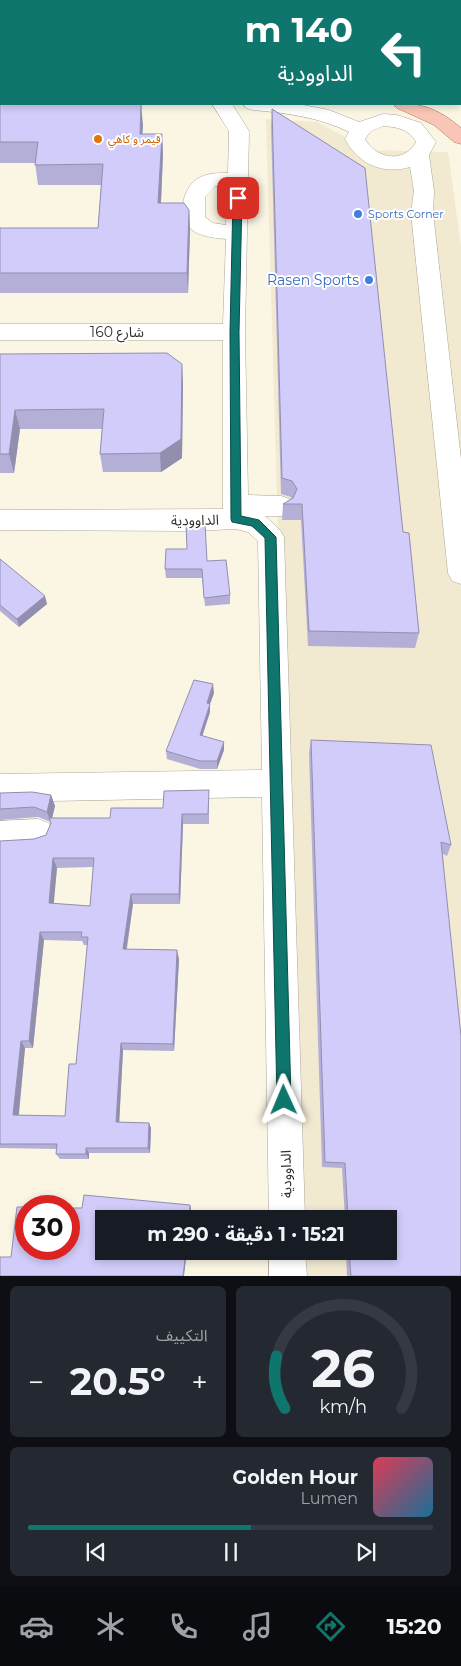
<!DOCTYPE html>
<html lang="ar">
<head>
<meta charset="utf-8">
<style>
  body { margin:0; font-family:Montserrat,"Noto Sans Arabic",sans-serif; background:#242831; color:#f1f3f6; direction:rtl; height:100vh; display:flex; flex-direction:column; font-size:19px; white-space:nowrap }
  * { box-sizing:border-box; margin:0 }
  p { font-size:16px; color:#9ea1a6 }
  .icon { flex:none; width:28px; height:28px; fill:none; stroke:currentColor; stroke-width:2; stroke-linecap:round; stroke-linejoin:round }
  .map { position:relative; height:1276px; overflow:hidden; direction:ltr }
  .panel { display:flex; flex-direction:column; gap:10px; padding:10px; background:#0d0f14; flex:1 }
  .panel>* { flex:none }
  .hud { position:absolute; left:0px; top:0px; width:461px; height:105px; box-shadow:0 2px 8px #0003; direction:rtl; background:#0f766e; color:#fff; overflow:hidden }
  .speed { position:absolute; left:15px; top:1195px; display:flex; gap:10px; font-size:25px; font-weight:700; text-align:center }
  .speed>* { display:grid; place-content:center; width:65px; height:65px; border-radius:50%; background:#171b24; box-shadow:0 2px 8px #0003; line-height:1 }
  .speed .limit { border:8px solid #d22; background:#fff; color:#111 }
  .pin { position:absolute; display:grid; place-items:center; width:42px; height:42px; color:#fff; margin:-21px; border-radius:10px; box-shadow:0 2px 8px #0006 }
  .me { position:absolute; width:55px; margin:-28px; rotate:359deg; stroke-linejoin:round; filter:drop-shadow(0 0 4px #0008) }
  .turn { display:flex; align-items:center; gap:18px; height:105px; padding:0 25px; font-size:22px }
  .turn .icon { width:65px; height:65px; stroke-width:2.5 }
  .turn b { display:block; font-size:35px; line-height:42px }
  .big { font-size:38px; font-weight:700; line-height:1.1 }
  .panel .tile { flex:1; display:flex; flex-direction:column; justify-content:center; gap:8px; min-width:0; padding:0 18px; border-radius:8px; background:#242831 }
  .panel .dial { align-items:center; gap:0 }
  .dial svg { height:130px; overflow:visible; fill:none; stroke:#363941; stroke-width:7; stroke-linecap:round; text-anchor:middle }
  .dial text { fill:#f1f3f6; stroke:none }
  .song { display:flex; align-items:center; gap:15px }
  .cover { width:60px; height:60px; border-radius:8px; background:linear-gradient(135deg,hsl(350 70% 55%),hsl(200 70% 35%)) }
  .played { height:5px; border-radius:2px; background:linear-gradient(90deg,#0f766e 55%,#363941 55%) }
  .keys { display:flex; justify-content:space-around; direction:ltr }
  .heat { display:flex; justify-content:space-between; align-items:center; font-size:28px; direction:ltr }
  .panel .tiles { flex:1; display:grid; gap:10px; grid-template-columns:1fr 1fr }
  .tile:last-child { grid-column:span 2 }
  .trip { position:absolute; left:95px; top:1210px; width:302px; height:50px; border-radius:0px; background:#171b24; box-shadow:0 2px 8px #0003; font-weight:700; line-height:50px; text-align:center; direction:rtl }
  .tab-bar { display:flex; height:80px; justify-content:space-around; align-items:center; background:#090b0e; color:#9ea1a6 }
  .tab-bar .icon { width:35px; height:35px }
  .tab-bar .current { color:#0f766e }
  .tab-bar b { font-size:22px; color:#f1f3f6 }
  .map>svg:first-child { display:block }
</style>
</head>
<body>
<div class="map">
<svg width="461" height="1276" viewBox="0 0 461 1276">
  <rect width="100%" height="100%" fill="#fbf5e4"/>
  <path fill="#f2e9d1" d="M266,119L317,122L369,150L448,152L461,246V1276H300L299,1251H389V1219H298Z"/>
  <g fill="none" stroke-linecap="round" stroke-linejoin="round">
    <g stroke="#aca696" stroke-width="1">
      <path id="minor" d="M252,0H270V1H252Z
        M0,74H1V86H0Z
        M212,104H232L249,131L245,332L248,495L281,496L290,499L294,506L290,513L281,516H265L280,530L284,537L305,1219H269L262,797L0,802V774L262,770L258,541L248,532L236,529L190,531L0,530V510L223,509V340H0V324H223L226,239C216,238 204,237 195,232C176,221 181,190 197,179C206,173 218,173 228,173L229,131ZM215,186H227L226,225L213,223L205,217V197Z
        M243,104H298L329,110L359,122L383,114L397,115L421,123L436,142L429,155L434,191L433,213L461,459V584L452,581L448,573L411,213L414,191L410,167C383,175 358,164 345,139L349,132C319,117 286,113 253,110L246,108ZM383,126C397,127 409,129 416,142C404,164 376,159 365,139L370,132Z
        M38,819L49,823L53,833L49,843L38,847L0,849V821Z
        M269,1251H305L307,1276H269Z"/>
    </g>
    <g stroke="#b07865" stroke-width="1">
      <path id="major" d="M430,0H448V1H430Z
        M0,3H1V13H0Z
        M460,21H461V36H460Z
        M0,45H1V57H0Z
        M460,73L461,74V86L460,85Z
        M394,104C422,102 440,110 461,128V144L454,142L434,125L397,108Z"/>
    </g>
    <use href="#minor" fill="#fff" fill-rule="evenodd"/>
    <use href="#major" fill="#f8c5b6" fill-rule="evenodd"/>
  </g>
  <path fill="#b4afd6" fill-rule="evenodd" d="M0,97L143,125L142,134H162L163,154L161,203L189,210L190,230L188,293H0V228H98L101,185H38L35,163H0Z
    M272,109L403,532L419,633L415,648L308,646L301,520H282L283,504L291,499V497L281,494L271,127Z
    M0,354L183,383L182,458L161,472H103L100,454L102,429H20L14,473H0Z
    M0,559L47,604L19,627L0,611Z
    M207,561L230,595V604L205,606L202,578H166L165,569Z
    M214,693L210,704V712L202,736L224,750L217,769H200L167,759L166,751Z
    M311,740L451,845L447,856L443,854L461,1276H347L346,1251H389V1219H345L342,1168L322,1167L309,753Z
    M0,793L51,795L55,806L52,818H110L163,808L209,801V824H183L180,904H133L127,949L179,959L174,1051L123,1050L119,1122L149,1123L151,1128L150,1153H89V1159H60L56,1154L57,1149L0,1148V841L34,839L46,835L51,823V822L38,817L0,820ZM93,867L90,906L53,904L57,868ZM44,940L82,941L84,945H88L76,1064L65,1116L19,1115L25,1048H33Z"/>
  <path fill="#928fae" d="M141,104L143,125L141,154L140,134Z
    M162,134L163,154L160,223L158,203Z
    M189,210L190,230L188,293L187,273Z
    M182,364L183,383L182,458L161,472L160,453Z
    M15,410L20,429L14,473L9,454Z
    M45,596L47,604L19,627L17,619Z
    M213,684L214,693L210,704V712L200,743V735L207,703Z
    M224,742V750L217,769V761Z
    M51,795L55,806L51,823L47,812Z
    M182,814L183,824L180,904L179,894Z
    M53,858L57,868L53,912L49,903Z
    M131,894L133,904L125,957L123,949Z
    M40,932L44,940L33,1048L29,1041Z
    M177,950L179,959L174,1051L173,1044Z
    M21,1041L25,1048L18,1120L13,1115Z
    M121,1043L123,1050L119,1127L116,1122Z
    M149,1123L151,1128L150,1153L148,1148Z
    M86,1148L89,1153V1159L86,1154Z
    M190,1205L191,1208L190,1219H189Z
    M186,1251H187L184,1276H183Z"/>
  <path fill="#d1ccf9" stroke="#928fae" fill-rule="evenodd" d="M0,97H1V104H141L140,134H162L158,203H184L189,210L187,273H0V228H98L103,164L35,165L38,142H0Z
    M272,109L365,168L403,532L409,533L419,633L309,631L302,504H283L293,498L297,489L292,481L282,478Z
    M167,353L182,364L181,439L160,453L100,454L104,409L15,410L9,454H0V354Z
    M205,523L207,561L226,560L230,595L204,598L202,569H165L166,549H187L186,524Z
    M0,559L45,596L17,619L0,605Z
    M194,680L213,684L207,703L210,704L200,735L224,742L217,761H200L166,751Z
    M311,740L431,745L451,845L441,842L461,1036V1276H351L349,1251H389V1219H348L345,1163L325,1162Z
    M209,790L208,814H182L179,894H131L123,949L177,950L173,1044L121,1043L116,1122L149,1123L148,1148H86V1154H56L57,1144H0V841L34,839L46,835L51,823L49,818H110L111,808H163L164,791ZM53,858H94L90,906L49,903ZM40,932H82L81,937H88L76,1064H69L65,1116L13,1115L21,1041H29Z
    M32,792L51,795L47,812L34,807L0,809V793Z
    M84,1195L190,1205L189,1219H104V1251H186L183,1276H0V1257H11L17,1207H26V1249H69V1208H82Z"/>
  <path fill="#0f766e" stroke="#0a4d48" d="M238,195L242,198L239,332L241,516L259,520L276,537L291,1100L289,1105L284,1107L279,1105L277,1100L265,538L252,526L232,522L231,519L230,332L233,198Z"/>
  <circle fill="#e8710a" stroke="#fff" stroke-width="2" cx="98" cy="139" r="5"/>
  <g fill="#3f7fe0" stroke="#fff" stroke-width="2">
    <circle cx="358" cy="214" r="5"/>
    <circle cx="369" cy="280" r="5"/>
  </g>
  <g text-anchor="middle" stroke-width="4" stroke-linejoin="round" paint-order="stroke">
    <g font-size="11" fill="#c56008" stroke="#fff" text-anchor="start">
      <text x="108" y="143">قيمر و كاهي</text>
    </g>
    <g font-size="11" fill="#366cbe" stroke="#fff" text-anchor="start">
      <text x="368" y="218">Sports Corner</text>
    </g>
    <g font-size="14" fill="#366cbe" stroke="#fff" text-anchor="end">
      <text x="359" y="285">Rasen Sports</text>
    </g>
    <g font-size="14" fill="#33312a" stroke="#fff">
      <text x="117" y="337">شارع 160</text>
      <text transform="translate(195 520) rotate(-1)" y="5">الداوودية</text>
      <text transform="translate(286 1174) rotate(-91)" y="5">الداوودية</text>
    </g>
  </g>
</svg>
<div class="speed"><div class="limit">30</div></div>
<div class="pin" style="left:238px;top:198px;background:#d93025"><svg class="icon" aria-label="arrive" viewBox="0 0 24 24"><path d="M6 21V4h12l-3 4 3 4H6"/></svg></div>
<svg class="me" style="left:284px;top:1100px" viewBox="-20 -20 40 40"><path d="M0-17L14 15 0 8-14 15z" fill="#0f766e" stroke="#fff" stroke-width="4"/></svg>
<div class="trip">15:21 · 1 دقيقة · 290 m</div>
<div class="hud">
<div class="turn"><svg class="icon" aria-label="left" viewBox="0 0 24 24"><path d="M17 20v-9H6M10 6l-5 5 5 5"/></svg><div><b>140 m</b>الداوودية</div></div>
</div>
</div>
<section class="panel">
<div class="tiles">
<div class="tile dial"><svg viewBox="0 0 100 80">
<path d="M14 69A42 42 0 1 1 86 69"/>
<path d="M14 69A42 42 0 0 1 9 37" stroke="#0f766e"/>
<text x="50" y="56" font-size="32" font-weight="700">26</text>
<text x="50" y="72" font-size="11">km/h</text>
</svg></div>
<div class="tile"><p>التكييف</p>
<div class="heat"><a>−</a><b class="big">20.5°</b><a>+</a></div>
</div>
<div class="tile">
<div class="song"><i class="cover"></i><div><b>Golden Hour</b><p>Lumen</p></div></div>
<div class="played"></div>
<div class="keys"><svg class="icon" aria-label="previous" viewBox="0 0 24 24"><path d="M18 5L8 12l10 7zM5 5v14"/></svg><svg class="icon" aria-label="pause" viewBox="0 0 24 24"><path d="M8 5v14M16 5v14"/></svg><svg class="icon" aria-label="next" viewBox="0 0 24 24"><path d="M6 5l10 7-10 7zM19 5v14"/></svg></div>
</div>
</div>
</section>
<nav class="tab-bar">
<b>15:20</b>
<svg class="icon current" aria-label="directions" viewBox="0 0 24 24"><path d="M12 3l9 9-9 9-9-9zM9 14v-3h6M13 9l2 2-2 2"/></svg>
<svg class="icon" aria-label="music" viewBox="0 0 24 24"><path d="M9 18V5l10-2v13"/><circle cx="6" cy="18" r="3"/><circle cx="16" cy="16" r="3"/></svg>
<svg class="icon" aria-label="phone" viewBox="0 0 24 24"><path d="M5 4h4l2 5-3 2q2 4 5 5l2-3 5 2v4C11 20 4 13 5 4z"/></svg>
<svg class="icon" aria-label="climate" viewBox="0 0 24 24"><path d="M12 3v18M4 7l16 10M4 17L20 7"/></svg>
<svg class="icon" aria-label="car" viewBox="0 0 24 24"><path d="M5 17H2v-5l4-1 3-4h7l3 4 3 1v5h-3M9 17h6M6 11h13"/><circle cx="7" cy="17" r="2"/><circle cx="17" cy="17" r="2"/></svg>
</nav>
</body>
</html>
